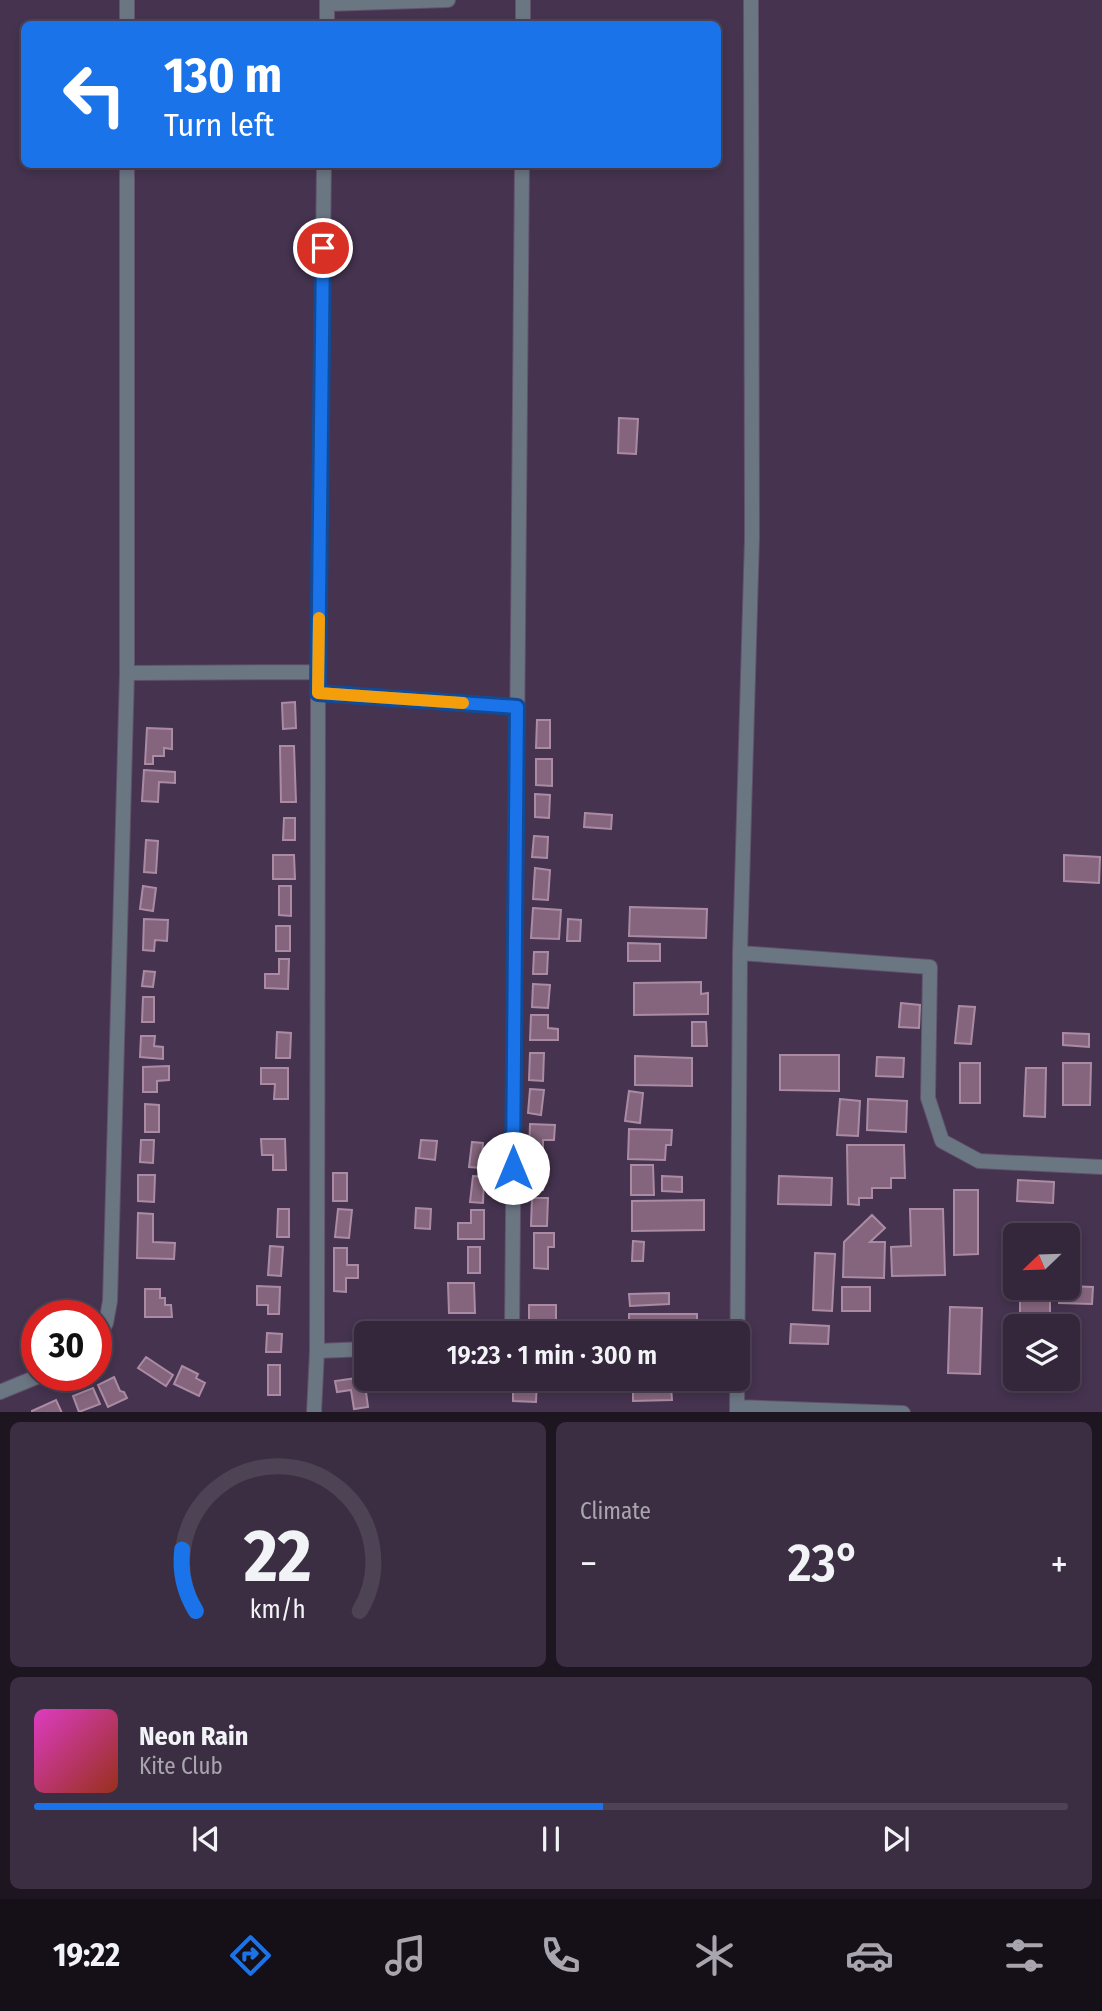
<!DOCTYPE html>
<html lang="en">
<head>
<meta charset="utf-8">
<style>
  body { margin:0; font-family:"Fira Sans Condensed",sans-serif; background:#3c2e42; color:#f1f3f6; height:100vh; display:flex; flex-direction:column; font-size:26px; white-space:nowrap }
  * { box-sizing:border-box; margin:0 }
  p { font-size:23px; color:#a9a5af }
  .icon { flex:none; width:38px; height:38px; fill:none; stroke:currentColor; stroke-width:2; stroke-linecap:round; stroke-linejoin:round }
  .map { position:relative; height:1412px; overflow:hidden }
  .panel { display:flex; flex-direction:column; gap:10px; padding:10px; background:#1d1520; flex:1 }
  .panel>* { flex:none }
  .top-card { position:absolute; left:21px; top:21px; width:700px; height:147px; border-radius:10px; box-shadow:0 4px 10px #0003,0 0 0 2px #4e4355; background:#1a73e8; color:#fff; overflow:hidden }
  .needle { width:46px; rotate:247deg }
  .controls { position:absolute; left:1003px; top:1223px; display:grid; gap:14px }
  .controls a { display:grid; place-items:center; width:77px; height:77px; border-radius:10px; background:#34263b; box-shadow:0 4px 10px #0003,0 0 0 2px #4e4355; font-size:35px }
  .speed { position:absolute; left:21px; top:1300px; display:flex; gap:14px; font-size:35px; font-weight:700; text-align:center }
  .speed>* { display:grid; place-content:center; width:91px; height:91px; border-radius:50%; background:#34263b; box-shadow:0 4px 10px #0003,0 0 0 2px #4e4355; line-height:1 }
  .speed .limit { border:10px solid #d22; background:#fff; color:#111 }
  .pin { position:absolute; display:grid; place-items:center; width:60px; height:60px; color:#fff; margin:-30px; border:4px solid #fff; border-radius:50%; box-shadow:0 2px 7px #0007 }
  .me { position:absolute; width:77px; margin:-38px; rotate:0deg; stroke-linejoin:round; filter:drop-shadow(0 0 5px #0008) }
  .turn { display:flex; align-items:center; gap:24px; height:147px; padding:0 28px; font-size:32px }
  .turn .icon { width:91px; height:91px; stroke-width:2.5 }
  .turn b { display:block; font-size:49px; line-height:60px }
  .big { font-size:52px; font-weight:600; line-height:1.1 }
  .panel .widget { flex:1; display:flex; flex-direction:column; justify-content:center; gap:10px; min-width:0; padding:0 24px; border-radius:10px; background:#3c2e42 }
  .panel .dial { align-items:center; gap:0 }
  .dial svg { height:182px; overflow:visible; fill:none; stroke:#4e4355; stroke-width:7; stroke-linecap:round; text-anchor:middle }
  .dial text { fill:#f1f3f6; stroke:none }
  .song { display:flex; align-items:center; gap:21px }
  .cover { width:84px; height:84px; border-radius:10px; background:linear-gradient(135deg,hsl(310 70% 55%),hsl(10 70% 35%)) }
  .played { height:7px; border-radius:4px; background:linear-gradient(90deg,#1a73e8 55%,#4e4355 55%) }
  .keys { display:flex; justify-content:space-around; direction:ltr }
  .heat { display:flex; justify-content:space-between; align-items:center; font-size:38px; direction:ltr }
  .panel .tiles { flex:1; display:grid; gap:10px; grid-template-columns:1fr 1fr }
  .widget:last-child { grid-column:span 2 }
  .trip { position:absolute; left:354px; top:1321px; width:396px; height:70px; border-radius:10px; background:#34263b; box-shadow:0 4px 10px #0003,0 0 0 2px #4e4355; font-weight:600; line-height:70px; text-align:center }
  .tabs { display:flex; height:112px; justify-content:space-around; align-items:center; background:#150f18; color:#a9a5af }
  .tabs .icon { width:49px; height:49px }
  .tabs .current { color:#1a73e8 }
  .tabs b { font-size:32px; color:#f1f3f6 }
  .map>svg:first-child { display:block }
</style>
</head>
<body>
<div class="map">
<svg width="1102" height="1413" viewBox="0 0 1102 1413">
  <rect width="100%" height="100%" fill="#45334f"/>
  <path fill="#84657d" stroke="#ab8ba4" stroke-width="2" d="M619,418L638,419L636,454L618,453Z
    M295,702L296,728L283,729L282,703Z
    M537,720H550V748H536Z
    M147,728L172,729V749L164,748V756H153V764H145Z
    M280,746H294L296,802H281Z
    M536,759H552V786L536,785Z
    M144,770L175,772V783L159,782L158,802L142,801Z
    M535,794L550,795L549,818L535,817Z
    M585,813L612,815L611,829L584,827Z
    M284,818H295V840H283Z
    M534,836L548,837L547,858L532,857Z
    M146,840L158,841L156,873L144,872Z
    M273,855H294L295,879H273Z
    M1064,855L1100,857L1099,883L1064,881Z
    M535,868L550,870L548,900L533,899Z
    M143,886L156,888L153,911L140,909Z
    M279,886H291V916L279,915Z
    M630,907L707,909L706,938L629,936Z
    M533,908L561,910L559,939L531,938Z
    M144,919L168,920L167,941L155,940L154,951L143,950Z
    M568,919L581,920L580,941H567Z
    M276,926H290V951H276Z
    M628,943L660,944V961H628Z
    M534,952H548L547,974H533Z
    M279,959H289L288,989L265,988V974H279Z
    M144,971L155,972L153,987L142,986Z
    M701,982V994L708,993V1014L634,1015V983Z
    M533,984L550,985L548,1008L532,1007Z
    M143,997H154V1022H142Z
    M901,1003L920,1005L919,1028L899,1027Z
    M959,1006L975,1007L971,1044L955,1043Z
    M531,1015H548V1028L558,1029V1040H530Z
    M692,1022H706L707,1046H692Z
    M277,1032L291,1033L290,1058H276Z
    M1063,1033L1089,1034V1047L1063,1045Z
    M141,1036H155L154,1046L163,1047V1059L140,1057Z
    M530,1053H544L543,1081L529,1080Z
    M780,1055H839V1091L780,1090Z
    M635,1056L692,1058V1086L635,1085Z
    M877,1057L904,1058L903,1077L876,1076Z
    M960,1063H980V1103H960Z
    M1063,1063H1091L1090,1105H1063Z
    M169,1066V1080L157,1081V1092H143V1067Z
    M261,1068H288V1099H274L275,1084H261Z
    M1026,1068H1046L1045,1117L1024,1116Z
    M530,1089L544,1090L541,1115L528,1113Z
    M629,1091L643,1093L640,1123L625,1121Z
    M840,1099L860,1101L858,1136L837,1135Z
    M868,1099L907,1101L906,1132L867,1130Z
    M145,1104L159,1105V1132H145Z
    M530,1124L555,1125L554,1140H543V1152H529Z
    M629,1129L672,1130L671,1145H666L665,1160L628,1159Z
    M261,1139H285L286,1170H273V1155H262Z
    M141,1140H154L153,1163L140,1162Z
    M421,1140L437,1141L435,1160L419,1158Z
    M472,1142L483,1143L481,1168L469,1167Z
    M847,1145H904L905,1178H891V1188H872V1198H859V1205L848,1204Z
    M529,1163H544L543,1190H528Z
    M631,1165H653L654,1195H631Z
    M333,1173H347V1201H333Z
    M138,1175H155L154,1202L138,1201Z
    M473,1176L484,1177L483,1203L470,1202Z
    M662,1176L682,1177V1192L662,1191Z
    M779,1176L832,1178L831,1205L778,1204Z
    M1018,1180L1054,1182L1053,1203L1017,1201Z
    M954,1190H978V1254L954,1255Z
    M532,1198H548L547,1226H531Z
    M704,1200V1230L632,1231V1201Z
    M416,1208L431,1209L430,1229L415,1228Z
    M278,1209H289V1237H277Z
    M338,1209L352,1210L349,1238L335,1237Z
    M910,1209H943L945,1275L892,1276L891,1247L911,1246Z
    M471,1210H484V1239H458V1223H471Z
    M138,1213L153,1214V1242L175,1243L174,1259L137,1258Z
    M872,1215L885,1228L870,1242H885L884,1278L843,1277L844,1242Z
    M534,1233H554V1247H548V1269L534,1268Z
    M633,1241L644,1242L643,1261H632Z
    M270,1246L283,1247L281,1276L268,1275Z
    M468,1247H480V1273H468Z
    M334,1248H347V1265H358V1278H346V1292L334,1291Z
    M815,1253L835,1254L832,1311L813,1310Z
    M448,1283H474L475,1313H449Z
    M257,1286L280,1287L279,1314H268V1305H257Z
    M1068,1286L1093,1287L1092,1304L1059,1303V1288H1068Z
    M842,1287H870V1311H842Z
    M145,1289H160V1298H165V1305H171L172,1317H145Z
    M669,1293V1304L630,1306L629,1294Z
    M1020,1297L1050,1298V1315L1020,1314Z
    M529,1305H556V1329H540V1334H529Z
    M950,1307L982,1308L980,1374L948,1373Z
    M629,1314H697V1334H629Z
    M791,1324L829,1326L828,1344L790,1343Z
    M267,1333L282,1334L281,1352H266Z
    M146,1357L173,1375L166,1386L138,1368Z
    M268,1365H280V1395H268Z
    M182,1366L198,1374L196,1378L205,1383L199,1396L174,1384Z
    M114,1377L120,1391L124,1392L127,1398L108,1407L98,1385Z
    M364,1377L368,1407L354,1409L351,1390L337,1392L335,1381Z
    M474,1379H504V1392H474Z
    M513,1379H537L536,1402L513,1401Z
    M629,1379H694L693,1382L629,1381Z
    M671,1387L672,1400L633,1401V1388Z
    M93,1388L100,1404L79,1412L73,1396Z
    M56,1400L62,1413H32V1411Z"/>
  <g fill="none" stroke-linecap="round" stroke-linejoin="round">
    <g stroke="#61516b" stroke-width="16">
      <path id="minor" d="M327,4L448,0
        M127,24V0
        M327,24V0
        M523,24V0
        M127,673L318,672
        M318,693L517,707
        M740,953L930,967L928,1098L942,1141L979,1161L1102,1167
        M506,1334L512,1330L522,164
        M96,1341L106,1323L110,1301L127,673V164
        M317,1351L366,1349
        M0,1392L39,1376
        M737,1407L903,1413
        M314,1413L317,1351L318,693L324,164
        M737,1413L740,953L752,538L751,0"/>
    </g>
    <use href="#minor" stroke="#6b7683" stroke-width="14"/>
  </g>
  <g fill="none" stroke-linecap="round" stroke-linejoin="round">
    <g stroke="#114b97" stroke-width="18">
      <path id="route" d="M323,248L318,693L517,707L513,1168"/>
    </g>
    <use href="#route" stroke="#1a73e8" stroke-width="12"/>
    <path stroke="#f59e0b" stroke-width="12" d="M319,618L318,693L463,703"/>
  </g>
</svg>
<div class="controls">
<a><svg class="needle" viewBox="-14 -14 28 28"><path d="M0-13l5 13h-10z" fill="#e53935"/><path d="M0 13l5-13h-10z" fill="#a9a5af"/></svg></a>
<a><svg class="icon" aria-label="layers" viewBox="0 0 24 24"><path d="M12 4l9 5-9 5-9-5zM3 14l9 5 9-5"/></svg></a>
</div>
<div class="speed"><div class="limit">30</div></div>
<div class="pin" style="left:323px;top:248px;background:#d93025"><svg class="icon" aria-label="arrive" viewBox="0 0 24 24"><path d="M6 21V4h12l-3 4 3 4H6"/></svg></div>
<svg class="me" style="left:513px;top:1168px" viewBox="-20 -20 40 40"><circle r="19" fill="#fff"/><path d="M0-13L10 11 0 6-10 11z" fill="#1a73e8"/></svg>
<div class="trip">19:23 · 1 min · 300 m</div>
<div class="top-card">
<div class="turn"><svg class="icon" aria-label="left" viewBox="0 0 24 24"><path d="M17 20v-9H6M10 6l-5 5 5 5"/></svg><div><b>130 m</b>Turn left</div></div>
</div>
</div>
<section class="panel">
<div class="tiles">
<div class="widget dial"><svg viewBox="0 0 100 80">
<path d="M14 69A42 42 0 1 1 86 69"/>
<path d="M14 69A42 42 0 0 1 8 42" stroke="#1a73e8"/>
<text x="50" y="56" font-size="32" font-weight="700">22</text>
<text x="50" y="72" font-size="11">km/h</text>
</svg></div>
<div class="widget"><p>Climate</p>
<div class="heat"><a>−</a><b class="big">23°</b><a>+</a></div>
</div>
<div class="widget">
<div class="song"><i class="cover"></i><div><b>Neon Rain</b><p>Kite Club</p></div></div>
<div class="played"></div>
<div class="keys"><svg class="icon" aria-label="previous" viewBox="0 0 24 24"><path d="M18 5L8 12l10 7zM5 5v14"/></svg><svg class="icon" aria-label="pause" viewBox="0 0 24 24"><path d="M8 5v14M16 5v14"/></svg><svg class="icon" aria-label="next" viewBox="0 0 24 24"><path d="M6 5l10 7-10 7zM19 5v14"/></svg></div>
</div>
</div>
</section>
<nav class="tabs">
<b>19:22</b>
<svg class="icon current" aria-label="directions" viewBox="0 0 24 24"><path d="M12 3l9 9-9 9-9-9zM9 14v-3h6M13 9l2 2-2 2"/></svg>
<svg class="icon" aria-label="music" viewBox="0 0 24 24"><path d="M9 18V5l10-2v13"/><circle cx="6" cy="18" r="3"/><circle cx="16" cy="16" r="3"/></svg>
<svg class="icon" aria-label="phone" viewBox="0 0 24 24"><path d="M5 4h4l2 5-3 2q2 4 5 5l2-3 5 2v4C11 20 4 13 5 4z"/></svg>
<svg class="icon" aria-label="climate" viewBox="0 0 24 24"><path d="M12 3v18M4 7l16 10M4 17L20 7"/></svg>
<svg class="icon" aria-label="car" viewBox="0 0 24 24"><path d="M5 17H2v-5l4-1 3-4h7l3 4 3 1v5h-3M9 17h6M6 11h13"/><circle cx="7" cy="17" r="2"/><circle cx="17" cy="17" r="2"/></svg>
<svg class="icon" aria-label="filters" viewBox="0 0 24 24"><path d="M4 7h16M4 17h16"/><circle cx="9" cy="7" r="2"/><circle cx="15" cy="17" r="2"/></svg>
</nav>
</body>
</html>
